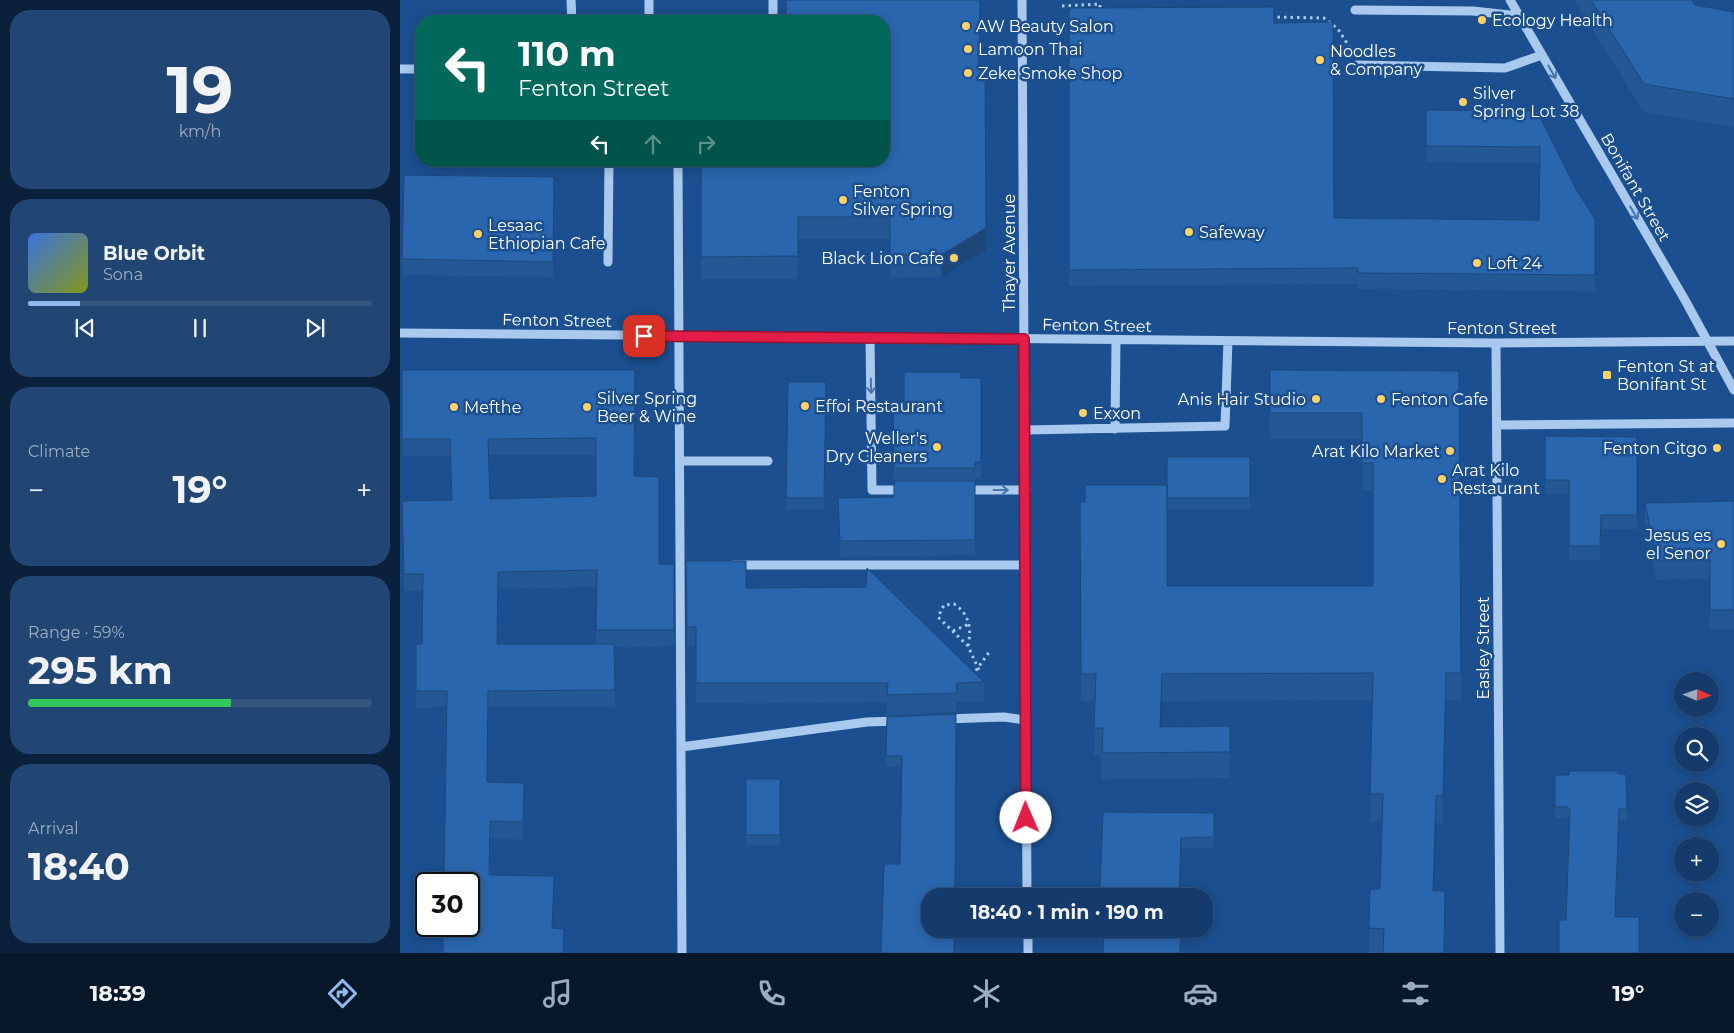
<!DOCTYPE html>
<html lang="en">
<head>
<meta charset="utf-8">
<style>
  body { margin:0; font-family:Montserrat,sans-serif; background:#214673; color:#f1f3f6; height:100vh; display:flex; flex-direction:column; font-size:19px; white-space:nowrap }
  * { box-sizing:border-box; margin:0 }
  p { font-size:16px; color:#9dadc1 }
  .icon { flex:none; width:28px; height:28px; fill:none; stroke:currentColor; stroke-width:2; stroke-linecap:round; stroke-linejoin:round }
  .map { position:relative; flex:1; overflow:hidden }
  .side { display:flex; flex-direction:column; gap:10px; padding:10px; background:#0b203b; width:400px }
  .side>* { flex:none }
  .guide { position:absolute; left:15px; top:15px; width:475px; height:152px; border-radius:20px; box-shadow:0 2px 12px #0003,0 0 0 1px #33557e; background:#00695c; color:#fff; overflow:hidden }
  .needle { width:32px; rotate:92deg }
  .fabs { position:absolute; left:1274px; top:672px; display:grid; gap:10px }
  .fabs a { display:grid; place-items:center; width:45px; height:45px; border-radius:50%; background:#143b6b; box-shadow:0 2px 12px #0003,0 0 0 1px #33557e; font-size:25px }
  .speed { position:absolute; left:15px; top:872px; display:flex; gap:10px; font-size:25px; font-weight:700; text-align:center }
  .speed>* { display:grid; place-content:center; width:65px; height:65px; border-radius:50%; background:#143b6b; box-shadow:0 2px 12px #0003,0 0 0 1px #33557e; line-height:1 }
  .speed .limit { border:2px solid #111; border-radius:8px; background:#fff; color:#111 }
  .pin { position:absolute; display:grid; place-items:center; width:42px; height:42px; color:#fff; margin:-21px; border-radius:10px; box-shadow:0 2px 8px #0006 }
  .me { position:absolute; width:55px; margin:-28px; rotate:359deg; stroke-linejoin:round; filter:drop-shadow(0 0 4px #0008) }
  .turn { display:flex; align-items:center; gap:18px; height:105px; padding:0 20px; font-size:22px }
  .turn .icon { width:65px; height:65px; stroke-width:2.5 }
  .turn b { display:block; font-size:35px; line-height:42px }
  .lanes { display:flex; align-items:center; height:48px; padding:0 20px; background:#0003; justify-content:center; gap:25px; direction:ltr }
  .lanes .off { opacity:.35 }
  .big { font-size:38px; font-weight:700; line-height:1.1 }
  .side .tile { flex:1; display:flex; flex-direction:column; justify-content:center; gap:8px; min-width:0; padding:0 18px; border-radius:20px; background:#214673 }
  .side .dial { align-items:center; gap:0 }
  .dial b { font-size:65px; line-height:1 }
  .song { display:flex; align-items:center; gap:15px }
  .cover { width:60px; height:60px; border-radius:8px; background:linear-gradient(135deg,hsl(220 70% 55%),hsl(70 70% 35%)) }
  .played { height:5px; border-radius:2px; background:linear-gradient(90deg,#90b9f0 15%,#33557e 15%) }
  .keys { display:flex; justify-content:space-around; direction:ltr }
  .heat { display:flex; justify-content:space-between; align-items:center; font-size:28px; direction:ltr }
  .charge { height:8px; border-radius:4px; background:linear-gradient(90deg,#34c759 59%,#33557e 0) }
  .trip { position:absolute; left:521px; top:888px; width:292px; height:50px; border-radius:20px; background:#143b6b; box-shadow:0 2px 12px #0003,0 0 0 1px #33557e; font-weight:700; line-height:50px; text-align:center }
  .dock { display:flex; height:80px; justify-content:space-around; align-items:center; background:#08182b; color:#9dadc1 }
  .dock .icon { width:35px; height:35px }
  .dock .on { color:#90b9f0 }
  .dock b { font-size:22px; color:#f1f3f6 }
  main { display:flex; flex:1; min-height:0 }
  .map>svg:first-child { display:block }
</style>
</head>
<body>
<main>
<section class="side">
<div class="tile dial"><b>19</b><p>km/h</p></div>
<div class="tile">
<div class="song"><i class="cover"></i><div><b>Blue Orbit</b><p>Sona</p></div></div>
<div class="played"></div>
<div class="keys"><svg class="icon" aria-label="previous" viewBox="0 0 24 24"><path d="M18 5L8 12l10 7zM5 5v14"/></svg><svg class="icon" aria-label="pause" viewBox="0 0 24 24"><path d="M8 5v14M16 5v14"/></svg><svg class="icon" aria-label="next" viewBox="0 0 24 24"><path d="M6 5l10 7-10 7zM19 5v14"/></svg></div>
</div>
<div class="tile"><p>Climate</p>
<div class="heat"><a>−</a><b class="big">19°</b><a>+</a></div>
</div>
<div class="tile"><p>Range · 59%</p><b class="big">295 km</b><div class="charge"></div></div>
<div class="tile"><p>Arrival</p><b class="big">18:40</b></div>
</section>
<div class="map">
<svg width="1334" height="953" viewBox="0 0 1334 953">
  <rect width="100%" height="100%" fill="#1b4f8f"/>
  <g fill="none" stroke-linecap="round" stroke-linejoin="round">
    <path stroke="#a9c9ee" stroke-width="3" stroke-dasharray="2.5 4" stroke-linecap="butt" d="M662,6L700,4V10
      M871,17L924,18L938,29L950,48
      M553,631L569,624
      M568,646C572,628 569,614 554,604L544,605L538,617L568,646L579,670
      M572,676L590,651"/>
    <path stroke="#a9c9ee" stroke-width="9" d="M171,0L172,21
      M373,0V21
      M622,0L627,896
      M1110,0L1285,300L1334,390
      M955,10L1073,11L1119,16
      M249,21V0
      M957,65L1105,68L1142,55
      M0,69H21
      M278,161L282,953
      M208,262L209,161
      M0,333L1096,343L1334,341
      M470,338L472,490H504
      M1096,343L1100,953
      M1097,425L1334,423
      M715,429L716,340
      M625,430L825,426L828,341
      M280,461H368
      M565,490H626
      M334,565H626
      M545,719L604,717L625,720
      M281,747L467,722L497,721
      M628,929V953"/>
  </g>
  <path fill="#245895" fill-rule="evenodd" d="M1174,0H1292L1295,5L1334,12V127L1244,112Z
    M669,8L874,23L934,218L1139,220L1140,163L1026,162V110L1137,111L1176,189L1195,219V291L958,289V284L669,286Z
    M579,65L586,250L541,277L490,278V239H398V279H301V161H484Z
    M4,175L154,177L153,277L2,275Z
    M2,370H235L234,476L259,564H274V646L214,647L215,707H88L87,782L124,800L123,839L90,838V875L154,893L153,928L43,953L46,707L16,708V644H22L23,591H4L2,517L51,500L50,456H2ZM89,455H196V496L90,499ZM197,587L196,644H97L98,589Z
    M870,370L1059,371L1061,700H1046L1043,823H1036L1033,891L1045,953H969V928L980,889L982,821H970L972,700L762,701L761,727L830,726V778L702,779V755H694L695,701H681L680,502H685L767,485L850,457V509H767V586H973V490H962V439H870Z
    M561,378H581V478H575V555L440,557L438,498L494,497L493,401H504Z
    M388,382H426L424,509H386Z
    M1145,436L1237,437V529H1201L1200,560H1169V494H1145Z
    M1334,501V629H1310V578L1257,580L1245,521V503Z
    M286,561L346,588L584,682V702H557L556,712L487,715V702L296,703V646H287Z
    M556,714L500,864L502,767L486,766L487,717Z
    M1226,774L1227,819L1219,820L1166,920L1170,821L1168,818H1155V775Z
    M346,779H380V845H346Z
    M703,812L814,813V848H781L779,896H700Z"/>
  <path fill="#1d4779" d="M586,228V250L541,277V255Z
    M1046,673V700L1043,823V796Z
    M762,674V701L760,754V727Z
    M1036,796V823L1033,918V891Z
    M154,876V893L152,945V928Z"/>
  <path fill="#2a66ad" stroke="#1d4779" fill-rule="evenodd" d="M386,0H580L579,65H585L586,228L541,255H490V217H398V256L301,257V161H484V21H386Z
    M1191,0H1292L1295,5L1334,12V99L1244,84Z
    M874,7V23L933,22L934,218L1139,220L1140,147L1026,146V110L1137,111L1176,189L1195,219V275L958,273V268L669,270V8Z
    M4,175L154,177L153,262L2,259Z
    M2,370H235L234,476L259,477V564H274V630H196L197,570L98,572L97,644H214L215,690L88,691L87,782L124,783L123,822L90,821L89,875L154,876L152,928L164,929L163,953H43V926H69V884H44L47,691H16V644H22L23,574H4L2,501L52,500L50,439H2ZM196,438V496L90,499L88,439Z
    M870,370L1059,371L1061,673H1046L1043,796H1036L1033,891H1045L1044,953H983L984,929L969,928L970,889H980L983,794H970L973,673L762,674L760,727L830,726V752L702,753L703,728H694L696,674H681L680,502H685V485H767V586H973V463H962V413H870Z
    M504,372H561L560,378H581V462H575V468H494L493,401H504Z
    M388,382H426L424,498H386Z
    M1145,436L1237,437V515H1201L1200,546H1169V480H1145Z
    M767,457H850V498H767Z
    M494,481H575V540L440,541L438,498L494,497Z
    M1334,501V610H1310V560L1257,561L1245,503Z
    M286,561H346V588L466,587L467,568L584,682L557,683L556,693L487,695L488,683H296V627H287Z
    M556,714L555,896H530V929H554V953H481L484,864H500L502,756H486L487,717Z
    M1169,771H1216L1218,774H1226L1227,809H1219L1215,917H1239V953H1159V920H1166L1170,811L1168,807H1155V775H1169Z
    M346,779H380V835H346Z
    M703,812L814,813V837L781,838L779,896H705V890H700Z
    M704,929H778V932H781L780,953H703Z"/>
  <defs><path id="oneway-shaft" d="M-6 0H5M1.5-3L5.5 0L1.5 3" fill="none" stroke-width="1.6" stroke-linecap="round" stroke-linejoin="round" transform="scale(1.25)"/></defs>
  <g stroke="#4674ac">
    <use href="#oneway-shaft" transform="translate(1152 72) rotate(60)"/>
    <use href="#oneway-shaft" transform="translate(1234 213) rotate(60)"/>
    <use href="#oneway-shaft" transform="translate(471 386) rotate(89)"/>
    <use href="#oneway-shaft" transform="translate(601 490)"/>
  </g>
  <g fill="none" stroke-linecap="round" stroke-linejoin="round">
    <g stroke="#92132f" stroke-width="12">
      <path id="route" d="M244,336L624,339L626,818"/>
    </g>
    <use href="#route" stroke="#e11d48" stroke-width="9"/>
  </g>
  <g fill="#ffd166" stroke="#1b4f8f" stroke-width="2">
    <circle cx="1082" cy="20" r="5"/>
    <circle cx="566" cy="26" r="5"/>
    <circle cx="568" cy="49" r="5"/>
    <circle cx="920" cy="60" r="5"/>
    <circle cx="568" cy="73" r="5"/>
    <circle cx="1063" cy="102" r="5"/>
    <circle cx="443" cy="200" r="5"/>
    <circle cx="789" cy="232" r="5"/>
    <circle cx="78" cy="234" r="5"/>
    <circle cx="554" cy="258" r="5"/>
    <circle cx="1077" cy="263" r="5"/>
    <rect x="1202" y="370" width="10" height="10" rx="2.5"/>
    <circle cx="916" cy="399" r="5"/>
    <circle cx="981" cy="399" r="5"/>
    <circle cx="405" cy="406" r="5"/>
    <circle cx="54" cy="407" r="5"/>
    <circle cx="187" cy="407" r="5"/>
    <circle cx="683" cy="413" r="5"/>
    <circle cx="537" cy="447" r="5"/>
    <circle cx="1317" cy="448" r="5"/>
    <circle cx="1050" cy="451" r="5"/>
    <circle cx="1042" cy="479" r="5"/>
    <circle cx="1321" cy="544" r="5"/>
  </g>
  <g text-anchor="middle" stroke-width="5" stroke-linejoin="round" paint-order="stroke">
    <g font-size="16" fill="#fff" stroke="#1b4f8f" text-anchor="start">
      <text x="1092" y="26">Ecology Health</text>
      <text x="576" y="32">AW Beauty Salon</text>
      <text x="578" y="55">Lamoon Thai</text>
      <text x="930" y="57">Noodles<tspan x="930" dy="18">&amp; Company</tspan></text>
      <text x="578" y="79">Zeke Smoke Shop</text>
      <text x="1073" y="99">Silver<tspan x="1073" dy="18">Spring Lot 38</tspan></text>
      <text x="453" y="197">Fenton<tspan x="453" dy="18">Silver Spring</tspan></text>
      <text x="88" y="231">Lesaac<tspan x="88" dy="18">Ethiopian Cafe</tspan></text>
      <text x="799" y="238">Safeway</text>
      <text x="544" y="264" text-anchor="end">Black Lion Cafe</text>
      <text x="1087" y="269">Loft 24</text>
      <text x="1217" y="372">Fenton St at<tspan x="1217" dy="18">Bonifant St</tspan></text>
      <text x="197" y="404">Silver Spring<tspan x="197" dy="18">Beer &amp; Wine</tspan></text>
      <text x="906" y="405" text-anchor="end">Anis Hair Studio</text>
      <text x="991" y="405">Fenton Cafe</text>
      <text x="415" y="412">Effoi Restaurant</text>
      <text x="64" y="413">Mefthe</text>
      <text x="693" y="419">Exxon</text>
      <text x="527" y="444" text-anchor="end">Weller's<tspan x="527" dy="18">Dry Cleaners</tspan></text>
      <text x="1307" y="454" text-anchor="end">Fenton Citgo</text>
      <text x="1040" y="457" text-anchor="end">Arat Kilo Market</text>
      <text x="1052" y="476">Arat Kilo<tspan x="1052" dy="18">Restaurant</tspan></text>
      <text x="1311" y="541" text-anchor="end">Jesus es<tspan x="1311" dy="18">el Senor</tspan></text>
    </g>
    <g font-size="16" fill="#fff" stroke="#1b4f8f">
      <text transform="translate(1236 187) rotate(60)" y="6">Bonifant Street</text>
      <text transform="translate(609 253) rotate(-90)" y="6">Thayer Avenue</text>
      <text transform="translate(157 320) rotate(1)" y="6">Fenton Street</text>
      <text transform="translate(697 325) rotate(1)" y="6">Fenton Street</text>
      <text x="1102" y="334">Fenton Street</text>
      <text transform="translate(1083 648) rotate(-90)" y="6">Easley Street</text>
    </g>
  </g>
</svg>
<div class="fabs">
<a><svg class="needle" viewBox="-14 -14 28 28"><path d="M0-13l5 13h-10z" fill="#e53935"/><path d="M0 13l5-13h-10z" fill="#9dadc1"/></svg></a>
<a><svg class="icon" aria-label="search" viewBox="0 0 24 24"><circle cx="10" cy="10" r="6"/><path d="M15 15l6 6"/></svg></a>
<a><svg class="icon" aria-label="layers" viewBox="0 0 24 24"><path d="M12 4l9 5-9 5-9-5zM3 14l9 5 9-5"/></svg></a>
<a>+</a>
<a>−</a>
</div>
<div class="speed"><div class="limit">30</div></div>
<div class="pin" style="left:244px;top:336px;background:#d93025"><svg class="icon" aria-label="arrive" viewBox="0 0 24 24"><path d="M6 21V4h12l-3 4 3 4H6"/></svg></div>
<svg class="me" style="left:626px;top:818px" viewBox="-20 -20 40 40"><circle r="19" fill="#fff"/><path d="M0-13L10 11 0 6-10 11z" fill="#e11d48"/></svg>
<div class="trip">18:40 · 1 min · 190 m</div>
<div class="guide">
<div class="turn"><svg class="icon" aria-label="left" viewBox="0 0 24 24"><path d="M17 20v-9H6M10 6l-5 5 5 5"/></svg><div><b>110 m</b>Fenton Street</div></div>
<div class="lanes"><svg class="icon" aria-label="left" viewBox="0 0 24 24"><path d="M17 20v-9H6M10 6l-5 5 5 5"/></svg><svg class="icon off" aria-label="ahead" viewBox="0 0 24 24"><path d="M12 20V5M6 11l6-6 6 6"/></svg><svg class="icon off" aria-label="right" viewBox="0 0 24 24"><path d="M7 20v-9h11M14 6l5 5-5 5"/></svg></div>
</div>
</div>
</main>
<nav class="dock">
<b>18:39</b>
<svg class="icon on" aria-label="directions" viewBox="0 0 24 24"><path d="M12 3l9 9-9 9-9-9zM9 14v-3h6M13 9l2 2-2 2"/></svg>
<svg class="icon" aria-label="music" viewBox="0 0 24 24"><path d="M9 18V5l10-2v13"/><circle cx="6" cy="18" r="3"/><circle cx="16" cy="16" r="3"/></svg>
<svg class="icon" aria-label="phone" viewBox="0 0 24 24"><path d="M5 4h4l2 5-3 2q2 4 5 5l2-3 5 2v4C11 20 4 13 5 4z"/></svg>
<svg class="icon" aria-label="climate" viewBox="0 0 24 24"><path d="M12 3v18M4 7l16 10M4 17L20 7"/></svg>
<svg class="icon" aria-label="car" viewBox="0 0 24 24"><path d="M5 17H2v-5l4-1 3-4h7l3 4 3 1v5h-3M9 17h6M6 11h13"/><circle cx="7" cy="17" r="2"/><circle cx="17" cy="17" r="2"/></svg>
<svg class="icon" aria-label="filters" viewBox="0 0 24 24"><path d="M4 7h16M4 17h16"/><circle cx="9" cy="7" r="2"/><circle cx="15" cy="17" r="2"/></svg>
<b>19°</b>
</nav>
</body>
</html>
